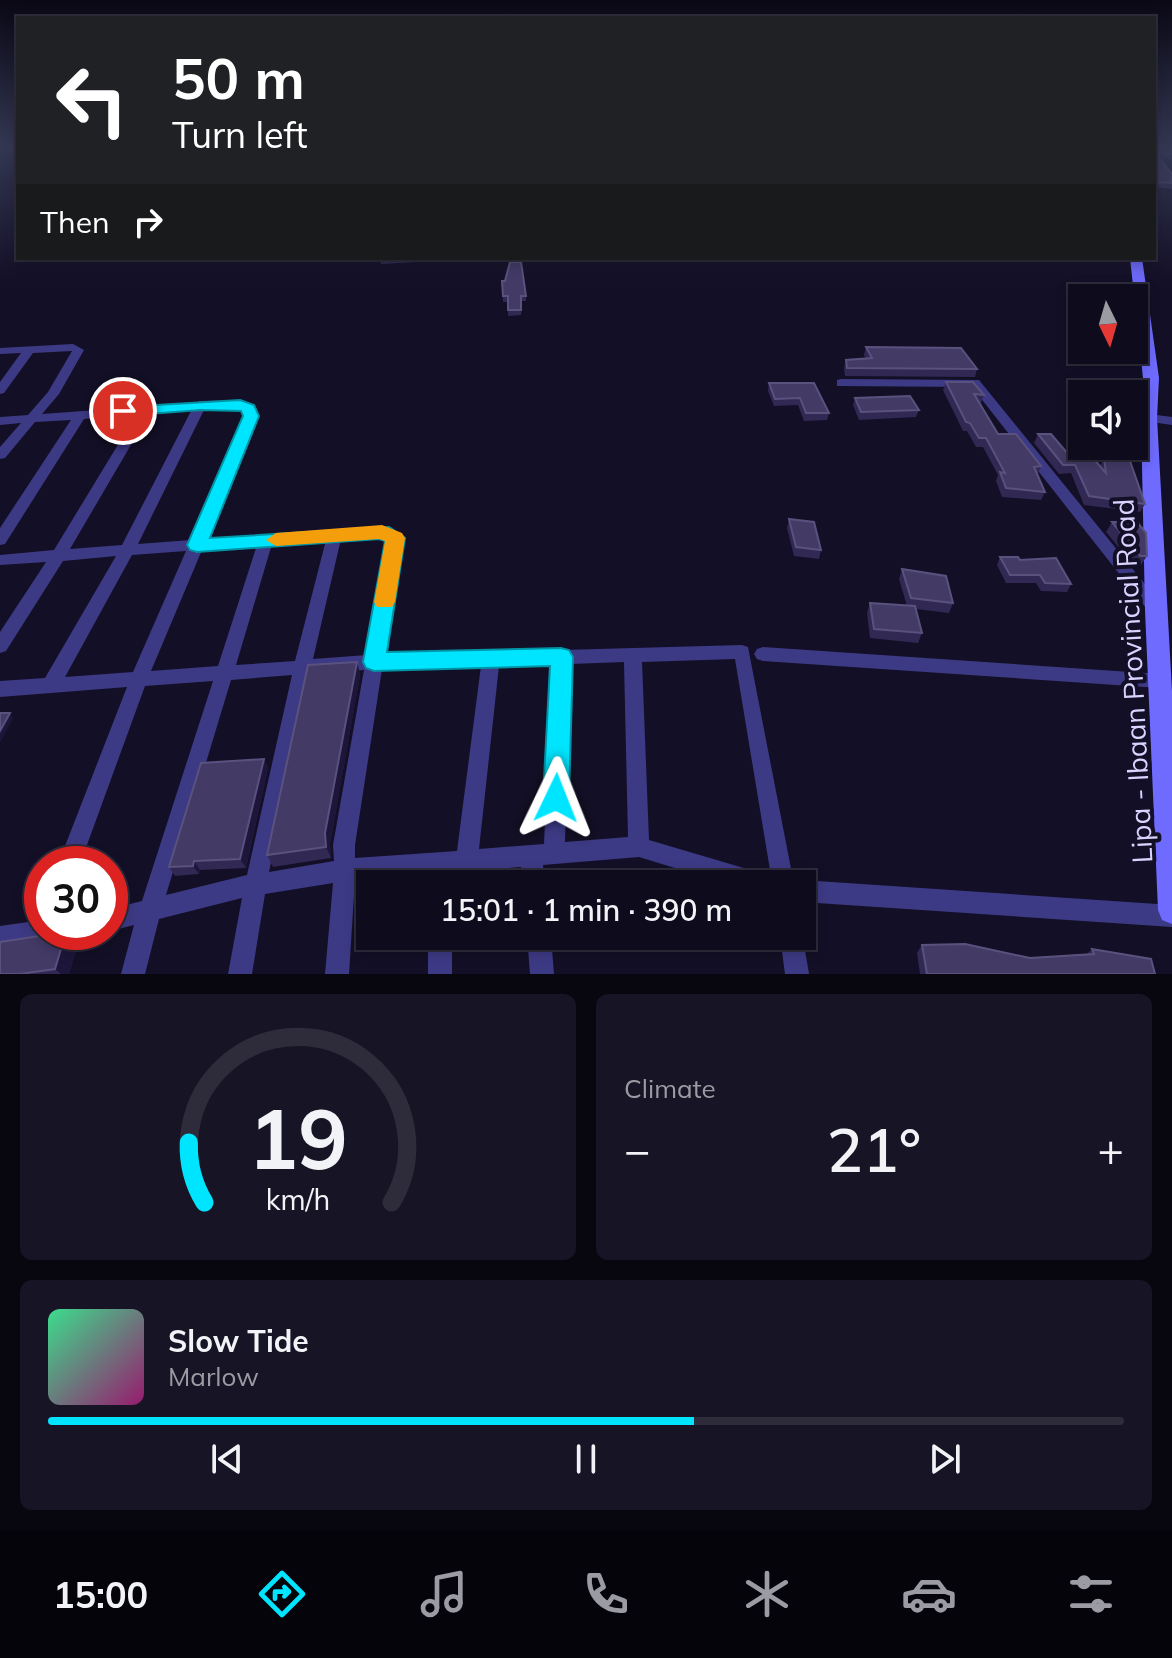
<!DOCTYPE html>
<html lang="en">
<head>
<meta charset="utf-8">
<style>
  body { margin:0; font-family:Mulish,sans-serif; background:#171425; color:#f1f3f6; height:100vh; display:flex; flex-direction:column; font-size:30px; white-space:nowrap }
  * { box-sizing:border-box; margin:0 }
  p { font-size:26px; color:#9b9ba3 }
  .icon { flex:none; width:44px; height:44px; fill:none; stroke:currentColor; stroke-width:2; stroke-linecap:round; stroke-linejoin:round }
  .map { position:relative; height:974px; overflow:hidden }
  .drawer { display:flex; flex-direction:column; gap:20px; padding:20px; background:#08060f; flex:1 }
  .drawer>* { flex:none }
  .banner { position:absolute; left:16px; top:16px; width:1140px; height:244px; border-radius:0px; box-shadow:0 4px 12px #0003,0 0 0 2px #2e2b3b; background:#202124; color:#fff; overflow:hidden }
  .needle { width:52px; rotate:175deg }
  .tools { position:absolute; left:1068px; top:284px; display:grid; gap:16px }
  .tools a { display:grid; place-items:center; width:80px; height:80px; border-radius:0px; background:#0e0b1c; box-shadow:0 4px 12px #0003,0 0 0 2px #2e2b3b; font-size:40px }
  .speed { position:absolute; left:24px; top:846px; display:flex; gap:16px; font-size:40px; font-weight:700; text-align:center }
  .speed>* { display:grid; place-content:center; width:104px; height:104px; border-radius:50%; background:#0e0b1c; box-shadow:0 4px 12px #0003,0 0 0 2px #2e2b3b; line-height:1 }
  .speed .limit { border:12px solid #d22; background:#fff; color:#111 }
  .pin { position:absolute; display:grid; place-items:center; width:68px; height:68px; color:#fff; margin:-34px; border:4px solid #fff; border-radius:50%; box-shadow:0 2px 8px #0007 }
  .me { position:absolute; width:88px; margin:-44px; rotate:2deg; stroke-linejoin:round; filter:drop-shadow(0 0 6px #0008) }
  .turn { display:flex; align-items:center; gap:28px; height:168px; padding:0 24px; font-size:36px }
  .turn .icon { width:104px; height:104px; stroke-width:2.5 }
  .turn b { display:block; font-size:56px; line-height:68px }
  .then { display:flex; align-items:center; height:76px; padding:0 24px; background:#0003; gap:16px; font-size:30px }
  .big { font-size:60px; font-weight:600; line-height:1.1 }
  .drawer .widget { flex:1; display:flex; flex-direction:column; justify-content:center; gap:12px; min-width:0; padding:0 28px; border-radius:12px; background:#171425 }
  .drawer .dial { align-items:center; gap:0 }
  .dial svg { height:208px; overflow:visible; fill:none; stroke:#2e2b3b; stroke-width:7; stroke-linecap:round; text-anchor:middle }
  .dial text { fill:#f1f3f6; stroke:none }
  .song { display:flex; align-items:center; gap:24px }
  .cover { width:96px; height:96px; border-radius:12px; background:linear-gradient(135deg,hsl(150 70% 55%),hsl(320 70% 35%)) }
  .played { height:8px; border-radius:4px; background:linear-gradient(90deg,#00e5ff 60%,#2e2b3b 60%) }
  .keys { display:flex; justify-content:space-around; direction:ltr }
  .heat { display:flex; justify-content:space-between; align-items:center; font-size:44px; direction:ltr }
  .drawer .tiles { flex:1; display:grid; gap:20px; grid-template-columns:1fr 1fr }
  .widget:last-child { grid-column:span 2 }
  .trip { position:absolute; left:356px; top:870px; width:460px; height:80px; border-radius:0px; background:#0e0b1c; box-shadow:0 4px 12px #0003,0 0 0 2px #2e2b3b; font-weight:600; line-height:80px; text-align:center }
  .tab-bar { display:flex; height:128px; justify-content:space-around; align-items:center; background:#06040b; color:#9b9ba3 }
  .tab-bar .icon { width:56px; height:56px }
  .tab-bar .on { color:#00e5ff }
  .tab-bar b { font-size:36px; color:#f1f3f6 }
  .map>svg:first-child { display:block }
</style>
</head>
<body>
<div class="map">
<svg width="1172" height="974" viewBox="0 0 1172 974">
  <rect width="100%" height="100%" fill="#130f26"/>
  <g fill="none" stroke-linecap="round" stroke-linejoin="round">
    <path fill="#3d3a85" fill-rule="evenodd" d="M73,344L84,350L59,394L42,414L195,403L200,401L240,400L254,408L257,416L206,539L382,527L400,534L403,538L384,655L742,645L748,647L794,884L802,880L1172,905V927L802,902V884H727L639,857L543,865L545,884H523L521,867L449,873L450,884H428V874L355,880L349,974H325L333,883L265,894L252,974H228L242,898L159,919L145,974H121L134,925L110,931V909L142,901L213,681L145,686L80,864H58L127,687L0,697V681L45,678L116,556L63,561L6,651L0,653V632L46,562L0,565V555L54,550L136,415L84,419L5,544L0,545V528L71,420L35,422L5,458L0,459V447L21,423L0,425V417L28,415L48,392L72,351L33,353L4,393L0,394V382L21,353L0,354V348ZM238,408L243,410L245,416L191,540L138,544L204,410ZM191,411L122,545L70,549L149,414ZM380,537L387,540L367,655L313,659L341,539ZM326,540L295,661L236,665L272,544ZM257,545L218,666L151,671L202,550ZM186,551L133,672L65,677L132,555ZM735,659L771,876L649,840L642,662ZM624,662L628,837L565,842L570,664ZM552,664L544,844L479,849L499,666ZM481,666L457,851L355,858V845L382,669ZM364,670L333,845L334,861L269,872L310,674ZM292,675L247,875L166,895L231,680Z
      M841,379L979,380L1162,605L1164,609L1162,613L1156,615L1150,613L972,387L837,386V380Z
      M1149,414L1172,417V425L1145,421L1143,418L1145,415Z
      M763,647L1160,674L1166,676L1169,681L1166,686L1160,688L763,661L757,659L754,654L757,649Z
      M42,920V932H53L50,939L0,950V926Z
      M802,932L809,974H785L780,936H802Z
      M428,936H452V974H428Z
      M527,936H551L554,974H530Z"/>
    <path fill="#6f6bff" fill-rule="evenodd" d="M1130,258H1142L1159,378L1157,418L1172,691V924L1162,920L1158,910L1145,610L1141,418L1143,378Z"/>
  </g>
  <path fill="#312854" d="M1154,147H1172V159L1159,158L1172,174V189L1154,187Z
    M380,258H418L417,262L381,264Z
    M502,281L526,296V301H522L521,315L508,316V302H503Z
    M866,347L977,369L975,377L845,376L844,368L846,360L866,359L864,355Z
    M946,382L984,395L981,403H979L998,434L1041,466L1038,474L1045,492L1041,500L1002,497L996,481L998,475L983,447H976L967,431H963L943,390Z
    M769,383L829,413L827,420L804,421L798,405L774,406L768,391Z
    M855,398L919,410L916,417L859,420L853,405Z
    M1134,423L1139,440L1134,450L1117,446H1134Z
    M1038,434L1071,457L1072,455L1100,466L1104,458L1145,504L1140,512L1084,505L1071,473L1059,474L1034,443Z
    M789,519L821,550L819,559L794,556L787,528Z
    M1112,522L1147,556L1141,565L1134,566L1106,532Z
    M1000,557L1020,560L1071,584L1067,592L1041,591L1036,583H1006L997,565Z
    M902,569L953,603L949,613L916,609L922,633L918,643L870,638L867,613L870,603L907,606L899,579Z
    M357,662L360,675L330,844L331,858L273,867L267,855Z
    M264,759L268,768L246,868L200,870L199,874L175,876L169,867Z
    M78,944L69,974H0Z
    M922,945L1030,958L1087,954L1092,949L1155,974H920L917,953Z"/>
  <path fill="#1d163a" d="M357,662L360,675L330,844L331,858L326,847L325,833Z
    M10,713L13,718L0,743V731Z
    M264,759L268,768L246,868L240,859Z
    M194,861L200,870L199,874L193,866Z
    M66,932L78,944L69,974H61L55,969Z"/>
  <path fill="#433a66" stroke="#5a527e" stroke-width="2" d="M1154,147H1172V154L1154,152L1172,174V183L1154,182Z
    M380,258H417L380,260Z
    M510,262H521L526,296H521V310H508V296H503L502,281H505Z
    M866,347L961,348L977,369L847,368L846,360L872,358Z
    M946,382H973L984,395L974,394L998,434H1016L1041,466L1034,467L1045,492L1006,488L1000,472L1005,473L986,438H979L970,423L966,422Z
    M769,383H814L829,413H806L800,398L775,399Z
    M910,396L919,410L861,412L855,398Z
    M1134,423L1138,424L1139,440L1134,439Z
    M1038,434H1051L1074,461L1072,455L1092,457L1106,473L1104,458L1130,461L1145,504L1089,496L1075,465H1063Z
    M789,519L814,522L821,550L796,547Z
    M1112,522H1137L1146,533L1147,556H1140Z
    M1000,557H1018L1020,560L1056,558L1071,584L1045,583L1040,575H1010Z
    M902,569L946,576L953,603L911,598Z
    M870,603L915,606L922,633L874,629Z
    M357,662L325,833L326,847L267,855L308,665Z
    M0,713H10L0,731Z
    M264,759L240,859L194,861L193,866L169,867L201,763Z
    M66,932L55,969L20,974H0V942Z
    M965,944L1030,958L1094,954L1092,949L1151,959L1155,974H927L922,945Z"/>
  <linearGradient id="sky" x2="0" y2="1"><stop stop-color="#0a0815"/><stop offset="0.52" stop-color="#333752"/><stop offset="1" stop-color="#333752" stop-opacity="0"/></linearGradient>
  <rect width="1172" height="283" fill="url(#sky)"/>
  <path fill="#00e5ff" stroke="#0095a6" stroke-width="2" d="M240,400L254,405L259,416L210,538L389,527L405,538L387,652L561,648L569,650L573,657L569,798L565,806L556,810L547,806L543,798L550,666L374,671L366,668L363,662L385,541L379,539L197,552L190,550L187,545L243,416L241,411L200,410L123,416L115,411L123,407Z"/>
  <path fill="#f59e0b" d="M382,525L402,533L405,538L395,602L392,607H377L374,602L385,541L379,539L276,546L266,540L276,533Z"/>
  <g text-anchor="middle" stroke-width="8" stroke-linejoin="round" paint-order="stroke">
    <g font-size="28" fill="#d9d4ff" stroke="#130f26">
      <text transform="translate(1133 681) rotate(-93)" y="10">Lipa - Ibaan Provincial Road</text>
    </g>
  </g>
</svg>
<div class="tools">
<a><svg class="needle" viewBox="-14 -14 28 28"><path d="M0-13l5 13h-10z" fill="#e53935"/><path d="M0 13l5-13h-10z" fill="#9b9ba3"/></svg></a>
<a><svg class="icon" aria-label="sound" viewBox="0 0 24 24"><path d="M4 9h4l5-4v14l-5-4H4zM17 9q2 3 0 6"/></svg></a>
</div>
<div class="speed"><div class="limit">30</div></div>
<div class="pin" style="left:123px;top:411px;background:#d93025"><svg class="icon" aria-label="arrive" viewBox="0 0 24 24"><path d="M6 21V4h12l-3 4 3 4H6"/></svg></div>
<svg class="me" style="left:556px;top:798px" viewBox="-20 -20 40 40"><path d="M0-17L14 15 0 8-14 15z" fill="#00e5ff" stroke="#fff" stroke-width="4"/></svg>
<div class="trip">15:01 · 1 min · 390 m</div>
<div class="banner">
<div class="turn"><svg class="icon" aria-label="left" viewBox="0 0 24 24"><path d="M17 20v-9H6M10 6l-5 5 5 5"/></svg><div><b>50 m</b>Turn left</div></div>
<div class="then">Then<svg class="icon" aria-label="right" viewBox="0 0 24 24"><path d="M7 20v-9h11M14 6l5 5-5 5"/></svg></div>
</div>
</div>
<section class="drawer">
<div class="tiles">
<div class="widget dial"><svg viewBox="0 0 100 80">
<path d="M14 69A42 42 0 1 1 86 69"/>
<path d="M14 69A42 42 0 0 1 8 46" stroke="#00e5ff"/>
<text x="50" y="56" font-size="32" font-weight="700">19</text>
<text x="50" y="72" font-size="11">km/h</text>
</svg></div>
<div class="widget"><p>Climate</p>
<div class="heat"><a>−</a><b class="big">21°</b><a>+</a></div>
</div>
<div class="widget">
<div class="song"><i class="cover"></i><div><b>Slow Tide</b><p>Marlow</p></div></div>
<div class="played"></div>
<div class="keys"><svg class="icon" aria-label="previous" viewBox="0 0 24 24"><path d="M18 5L8 12l10 7zM5 5v14"/></svg><svg class="icon" aria-label="pause" viewBox="0 0 24 24"><path d="M8 5v14M16 5v14"/></svg><svg class="icon" aria-label="next" viewBox="0 0 24 24"><path d="M6 5l10 7-10 7zM19 5v14"/></svg></div>
</div>
</div>
</section>
<nav class="tab-bar">
<b>15:00</b>
<svg class="icon on" aria-label="directions" viewBox="0 0 24 24"><path d="M12 3l9 9-9 9-9-9zM9 14v-3h6M13 9l2 2-2 2"/></svg>
<svg class="icon" aria-label="music" viewBox="0 0 24 24"><path d="M9 18V5l10-2v13"/><circle cx="6" cy="18" r="3"/><circle cx="16" cy="16" r="3"/></svg>
<svg class="icon" aria-label="phone" viewBox="0 0 24 24"><path d="M5 4h4l2 5-3 2q2 4 5 5l2-3 5 2v4C11 20 4 13 5 4z"/></svg>
<svg class="icon" aria-label="climate" viewBox="0 0 24 24"><path d="M12 3v18M4 7l16 10M4 17L20 7"/></svg>
<svg class="icon" aria-label="car" viewBox="0 0 24 24"><path d="M5 17H2v-5l4-1 3-4h7l3 4 3 1v5h-3M9 17h6M6 11h13"/><circle cx="7" cy="17" r="2"/><circle cx="17" cy="17" r="2"/></svg>
<svg class="icon" aria-label="filters" viewBox="0 0 24 24"><path d="M4 7h16M4 17h16"/><circle cx="9" cy="7" r="2"/><circle cx="15" cy="17" r="2"/></svg>
</nav>
</body>
</html>
